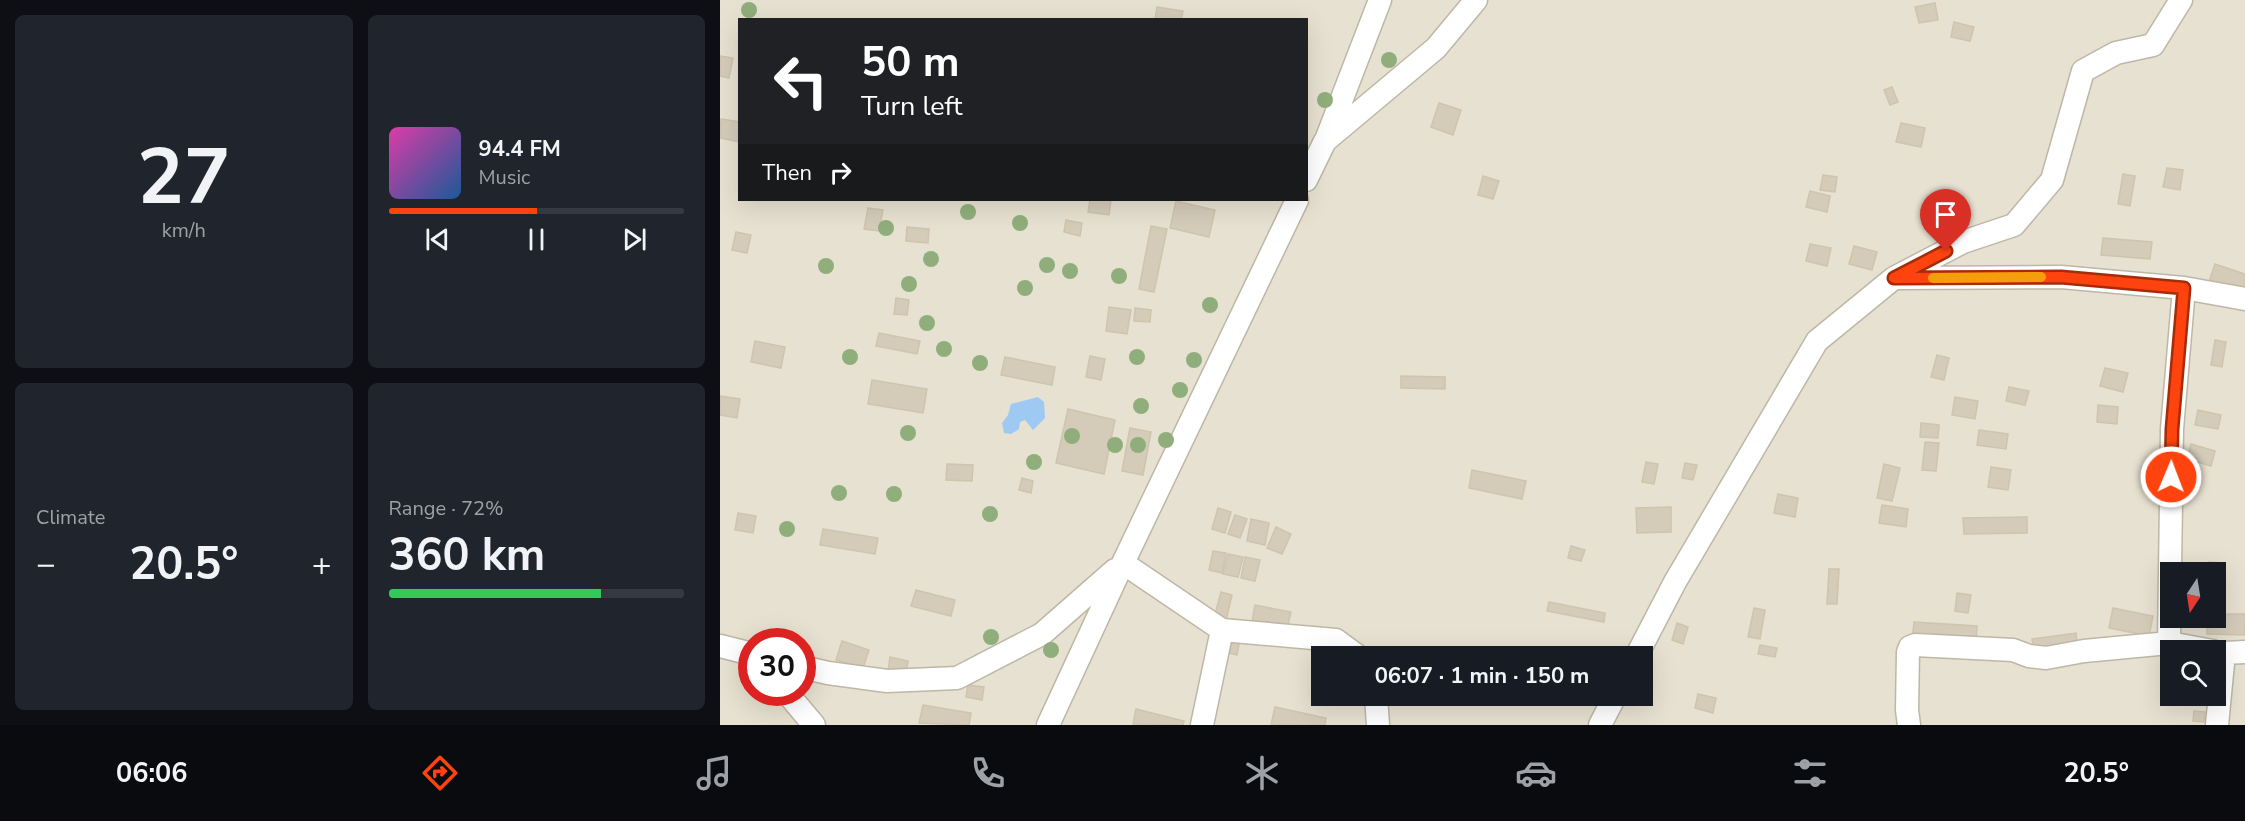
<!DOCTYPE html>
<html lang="en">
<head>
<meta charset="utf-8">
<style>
  body { margin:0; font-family:"Nunito Sans",sans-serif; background:#20242c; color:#f1f3f6; height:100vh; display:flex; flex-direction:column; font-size:22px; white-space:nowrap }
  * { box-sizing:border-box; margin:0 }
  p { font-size:20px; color:#9ea1a6 }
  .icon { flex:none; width:33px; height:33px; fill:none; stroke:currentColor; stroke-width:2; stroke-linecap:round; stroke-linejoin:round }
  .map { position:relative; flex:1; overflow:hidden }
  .drawer { display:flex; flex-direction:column; gap:15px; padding:15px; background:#0d0f14; width:720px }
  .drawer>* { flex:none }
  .hud { position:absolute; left:18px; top:18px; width:570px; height:183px; border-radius:0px; box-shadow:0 6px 24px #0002; background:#202124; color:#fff; overflow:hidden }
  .needle { width:39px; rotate:192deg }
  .controls { position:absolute; left:1440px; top:562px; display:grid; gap:12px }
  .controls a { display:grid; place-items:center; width:66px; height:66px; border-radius:0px; background:#171b24; box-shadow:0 6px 24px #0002; font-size:30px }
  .speed { position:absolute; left:18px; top:628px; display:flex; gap:12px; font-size:30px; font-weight:700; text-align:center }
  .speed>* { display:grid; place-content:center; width:78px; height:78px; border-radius:50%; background:#171b24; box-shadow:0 6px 24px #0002; line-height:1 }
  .speed .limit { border:9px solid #d22; background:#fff; color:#111 }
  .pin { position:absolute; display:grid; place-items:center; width:51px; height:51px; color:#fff; margin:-62px -26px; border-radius:50% 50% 50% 0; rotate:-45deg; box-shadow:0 0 6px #0007 }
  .pin .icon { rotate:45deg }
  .me { position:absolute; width:66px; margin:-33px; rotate:1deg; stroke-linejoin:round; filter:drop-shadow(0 0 4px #0008) }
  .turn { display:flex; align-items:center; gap:21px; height:126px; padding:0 24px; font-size:27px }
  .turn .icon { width:78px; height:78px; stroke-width:2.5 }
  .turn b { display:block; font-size:42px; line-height:51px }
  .then { display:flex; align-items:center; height:57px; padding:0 24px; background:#0003; gap:12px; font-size:22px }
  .big { font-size:45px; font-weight:700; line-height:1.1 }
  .drawer .card { flex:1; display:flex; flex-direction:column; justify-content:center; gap:9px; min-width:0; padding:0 21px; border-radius:9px; background:#20242c }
  .drawer .dial { align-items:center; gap:0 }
  .dial b { font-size:78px; line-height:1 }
  .song { display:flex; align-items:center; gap:18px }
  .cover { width:72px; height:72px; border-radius:9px; background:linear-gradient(135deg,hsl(320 70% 55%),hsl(210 70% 35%)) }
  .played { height:6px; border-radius:3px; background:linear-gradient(90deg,#ff430e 50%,#363941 50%) }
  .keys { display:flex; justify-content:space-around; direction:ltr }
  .heat { display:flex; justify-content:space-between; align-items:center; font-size:33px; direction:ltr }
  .charge { height:9px; border-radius:4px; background:linear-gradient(90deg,#34c759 72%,#363941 0) }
  .drawer .tiles { flex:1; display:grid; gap:15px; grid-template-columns:repeat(2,1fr) }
  .trip { position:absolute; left:591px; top:646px; width:342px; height:60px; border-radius:0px; background:#171b24; box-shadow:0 6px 24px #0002; font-weight:700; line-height:60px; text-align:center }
  .menu { display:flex; height:96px; justify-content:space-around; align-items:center; background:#090b0e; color:#9ea1a6 }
  .menu .icon { width:42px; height:42px }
  .menu .on { color:#ff430e }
  .menu b { font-size:27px; color:#f1f3f6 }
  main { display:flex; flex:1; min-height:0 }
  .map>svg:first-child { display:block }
</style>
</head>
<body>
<main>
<section class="drawer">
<div class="tiles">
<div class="card dial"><b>27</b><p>km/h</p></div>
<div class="card">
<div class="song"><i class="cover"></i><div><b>94.4 FM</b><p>Music</p></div></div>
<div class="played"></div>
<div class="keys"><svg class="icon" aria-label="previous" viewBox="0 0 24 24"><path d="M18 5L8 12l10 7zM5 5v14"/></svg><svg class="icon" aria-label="pause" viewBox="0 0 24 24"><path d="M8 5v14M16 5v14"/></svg><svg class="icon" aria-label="next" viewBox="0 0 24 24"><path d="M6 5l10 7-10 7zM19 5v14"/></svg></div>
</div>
<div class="card"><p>Climate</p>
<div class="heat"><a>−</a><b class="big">20.5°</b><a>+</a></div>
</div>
<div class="card"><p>Range · 72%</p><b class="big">360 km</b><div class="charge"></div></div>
</div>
</section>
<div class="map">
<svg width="1525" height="725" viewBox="0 0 1525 725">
  <rect width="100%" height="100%" fill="#f2efe4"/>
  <path fill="#e7e1d1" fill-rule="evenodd" d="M0,0H1525V725H0ZM20,20H586V200H20ZM1450,573H1496V618H1450ZM32,642H82V693H32ZM1450,651H1496V696H1450ZM602,657H922V696H602Z"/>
  <path fill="#9dc9f2" d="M318,397L324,402L325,418L313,430L305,420L300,422L299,429L291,434L284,433L282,423L288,415L291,404Z"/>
  <path fill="#d4cbb9" stroke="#cfc4ac" stroke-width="1.5" d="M1215,3L1218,20L1199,23L1195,7Z
    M437,7L463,11L461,20H435Z
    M1234,22L1254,27L1250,41L1231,37Z
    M0,56L13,58L9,78L0,76Z
    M1172,87L1178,102L1170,105L1164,90Z
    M719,103L741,110L733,135L711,127Z
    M1,119L20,122V142L0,138Z
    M1181,123L1205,128L1201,147L1176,142Z
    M1447,168L1463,170L1460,190L1443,187Z
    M1403,174L1415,176L1410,206L1398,204Z
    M1103,175L1117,177L1115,192L1100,190Z
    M763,176L779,181L773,199L758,195Z
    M1090,191L1110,196L1107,212L1086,207Z
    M370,200H391L389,215L368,212Z
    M456,201L495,210L489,237L450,228Z
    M148,208L163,210L159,231L144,229Z
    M346,220L362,223L360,236L344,232Z
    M431,226L447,229L434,292L419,289Z
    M187,227L209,229L208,243L186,241Z
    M16,232L31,235L27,253L12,250Z
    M1383,238L1432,242L1430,259L1381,255Z
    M1090,244L1111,248L1107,266L1086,261Z
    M1134,246L1157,252L1152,270L1129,264Z
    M1495,264L1525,274V294L1489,282Z
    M176,298L189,300L187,315L174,314Z
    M389,307L411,310L407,334L386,331Z
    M415,308L431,310L430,322L414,321Z
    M159,333L200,341L197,354L156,346Z
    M1495,340L1506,342L1502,367L1491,365Z
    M35,341L65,347L61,368L31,362Z
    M1217,355L1229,358L1224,380L1211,377Z
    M370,356L385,359L381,380L366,377Z
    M285,357L335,367L332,385L281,375Z
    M1385,368L1408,373L1403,392L1380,386Z
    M681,376L725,377V389L681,388Z
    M152,380L207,389L203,413L148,404Z
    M1289,387L1309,391L1305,405L1286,401Z
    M0,396L20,399L17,418L0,415Z
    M1235,397L1258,401L1255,419L1232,415Z
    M1378,405L1398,407L1397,424L1377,422Z
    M348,409L395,420L384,474L336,463Z
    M1478,410L1501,415L1498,429L1475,425Z
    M1201,423L1219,425L1218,438L1200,437Z
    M410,428L431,432L423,475L402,471Z
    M1259,430L1288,434L1286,449L1257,445Z
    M1205,442L1219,443L1216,471L1202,470Z
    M1471,444L1495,451L1491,466L1467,459Z
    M926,462L938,464L934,484L922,482Z
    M965,463L977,465L973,480L962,478Z
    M227,464L253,465L252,481L226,480Z
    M1164,464L1180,468L1172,501L1157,498Z
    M1271,467L1291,470L1288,490L1268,487Z
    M752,470L806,481L802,499L749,488Z
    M302,478L313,481L311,493L299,490Z
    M1058,494L1078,498L1075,517L1054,513Z
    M1162,505L1188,509L1186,527L1159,523Z
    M951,507V532L917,533L916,508Z
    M498,508L511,512L505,533L492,529Z
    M18,513L36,516L33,533L15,530Z
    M515,515L527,519L520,538L508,534Z
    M1307,517V533L1244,534L1243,518Z
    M531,519L549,523L545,545L527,541Z
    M556,527L571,534L562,554L547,548Z
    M103,529L158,538L155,554L100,545Z
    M851,546L865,550L861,561L848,558Z
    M493,551L506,553L502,573L489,570Z
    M508,554L523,557L518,577L503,574Z
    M525,557L540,560L535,581L521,578Z
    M1489,562L1501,563L1499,586H1496V573H1488Z
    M1109,569H1119L1117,604H1107Z
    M196,590L235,600L231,616L191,606Z
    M501,592L512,595L505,625L493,622Z
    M1237,593L1251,595L1248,613L1235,611Z
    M829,602L885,613L884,622L827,611Z
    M535,605L571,612L567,629L532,622Z
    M1034,608L1045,610L1040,639L1028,637Z
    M1393,608L1433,616L1429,636L1389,628Z
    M1496,614H1525V635L1487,634V618H1496Z
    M1194,622L1257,626L1256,646L1192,641Z
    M957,623L968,627L963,644L952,640Z
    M505,631L521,634L517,655L501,651Z
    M1356,633L1358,650L1315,655L1312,639Z
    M122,641L149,650L143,668L116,660Z
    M1040,645L1057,648L1055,657L1038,654Z
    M170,657L188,661L186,674L168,671Z
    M248,685L264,687L262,700L246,697Z
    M978,694L996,698L993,713L975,708Z
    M203,705L251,713L249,725L199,723Z
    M555,707L606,718L605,725H551Z
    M416,709L464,721L463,725L413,724Z
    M1474,711L1485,712L1484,722L1473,721Z"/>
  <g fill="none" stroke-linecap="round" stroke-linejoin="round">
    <g stroke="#beb7a6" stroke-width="25">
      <path id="street" d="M606,140L660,0
        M586,180L605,141L716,48L756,0
        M1178,278L1341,277L1464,288
        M403,563L502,630L616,640L639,657
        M1449,643L1452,429L1464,288L1525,299
        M0,646L32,654
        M916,657L955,582L1097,341L1174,278L1243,242L1294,225L1332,180L1363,71L1396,53L1433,45L1461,0
        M82,667L108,673L167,681L237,678L322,634L395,570
        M67,693L94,725
        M656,696L658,725
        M328,725L403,563L577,200
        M482,725L502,630
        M880,725L895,696
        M1189,725L1187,710L1188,652L1190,647L1195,645L1293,650L1309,656L1326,658L1364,651L1449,643L1493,651
        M1497,725L1504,653L1525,652"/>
    </g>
    <use href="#street" stroke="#fff" stroke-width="22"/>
  </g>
  <g fill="#90ae7b">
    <circle cx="29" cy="10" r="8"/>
    <circle cx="669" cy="60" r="8"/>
    <circle cx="605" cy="100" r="8"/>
    <circle cx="248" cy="212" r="8"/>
    <circle cx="300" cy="223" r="8"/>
    <circle cx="166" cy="228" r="8"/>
    <circle cx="211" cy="259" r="8"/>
    <circle cx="327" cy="265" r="8"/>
    <circle cx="106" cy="266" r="8"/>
    <circle cx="350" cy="271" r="8"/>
    <circle cx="399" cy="276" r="8"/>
    <circle cx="189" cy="284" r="8"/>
    <circle cx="305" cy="288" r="8"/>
    <circle cx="490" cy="305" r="8"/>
    <circle cx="207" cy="323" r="8"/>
    <circle cx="224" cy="349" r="8"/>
    <circle cx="130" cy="357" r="8"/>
    <circle cx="417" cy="357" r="8"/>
    <circle cx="474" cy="360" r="8"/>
    <circle cx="260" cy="363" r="8"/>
    <circle cx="460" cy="390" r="8"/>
    <circle cx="421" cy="406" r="8"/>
    <circle cx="188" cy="433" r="8"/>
    <circle cx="352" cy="436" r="8"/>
    <circle cx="446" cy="440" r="8"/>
    <circle cx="395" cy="445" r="8"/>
    <circle cx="418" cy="445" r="8"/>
    <circle cx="314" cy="462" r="8"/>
    <circle cx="119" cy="493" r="8"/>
    <circle cx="174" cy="494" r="8"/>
    <circle cx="270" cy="514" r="8"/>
    <circle cx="67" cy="529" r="8"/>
    <circle cx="271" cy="637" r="8"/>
    <circle cx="331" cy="650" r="8"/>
  </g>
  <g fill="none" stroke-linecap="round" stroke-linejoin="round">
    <g stroke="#a62c09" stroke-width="15">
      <path id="route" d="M1226,251L1174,278L1341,277L1464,288L1452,429L1451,477"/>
    </g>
    <use href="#route" stroke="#ff430e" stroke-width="10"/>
    <path stroke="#f59e0b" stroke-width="10" d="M1213,278L1321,277"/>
  </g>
</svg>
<div class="controls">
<a><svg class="needle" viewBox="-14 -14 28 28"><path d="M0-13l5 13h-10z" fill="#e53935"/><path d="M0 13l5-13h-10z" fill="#9ea1a6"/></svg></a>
<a><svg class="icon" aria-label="search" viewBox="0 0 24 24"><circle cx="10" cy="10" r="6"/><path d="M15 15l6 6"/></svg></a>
</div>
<div class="speed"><div class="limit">30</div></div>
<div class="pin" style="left:1226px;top:251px;background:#d93025"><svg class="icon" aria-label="arrive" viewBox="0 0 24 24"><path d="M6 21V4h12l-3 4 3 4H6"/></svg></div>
<svg class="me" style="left:1451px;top:477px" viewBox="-20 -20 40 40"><circle r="17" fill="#ff430e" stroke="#fff" stroke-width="3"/><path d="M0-11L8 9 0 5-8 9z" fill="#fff"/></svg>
<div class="trip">06:07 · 1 min · 150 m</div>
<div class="hud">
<div class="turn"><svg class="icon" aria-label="left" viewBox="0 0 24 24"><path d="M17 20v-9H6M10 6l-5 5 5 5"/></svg><div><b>50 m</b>Turn left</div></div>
<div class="then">Then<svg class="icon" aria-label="right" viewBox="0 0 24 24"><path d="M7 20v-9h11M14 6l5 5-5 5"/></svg></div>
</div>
</div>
</main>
<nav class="menu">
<b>06:06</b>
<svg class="icon on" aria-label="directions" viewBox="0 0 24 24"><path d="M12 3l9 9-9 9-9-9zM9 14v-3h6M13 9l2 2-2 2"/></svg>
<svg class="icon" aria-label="music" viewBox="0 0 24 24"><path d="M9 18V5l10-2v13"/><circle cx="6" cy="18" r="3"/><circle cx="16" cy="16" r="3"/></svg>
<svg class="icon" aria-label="phone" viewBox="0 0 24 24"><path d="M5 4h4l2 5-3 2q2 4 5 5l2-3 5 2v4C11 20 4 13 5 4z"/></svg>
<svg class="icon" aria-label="climate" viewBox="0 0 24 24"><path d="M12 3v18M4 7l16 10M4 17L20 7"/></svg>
<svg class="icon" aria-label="car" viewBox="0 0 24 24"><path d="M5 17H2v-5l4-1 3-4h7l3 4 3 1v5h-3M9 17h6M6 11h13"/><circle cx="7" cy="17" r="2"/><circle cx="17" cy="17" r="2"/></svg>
<svg class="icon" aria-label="filters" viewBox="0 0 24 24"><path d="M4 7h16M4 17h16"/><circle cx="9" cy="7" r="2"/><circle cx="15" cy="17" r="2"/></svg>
<b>20.5°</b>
</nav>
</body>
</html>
